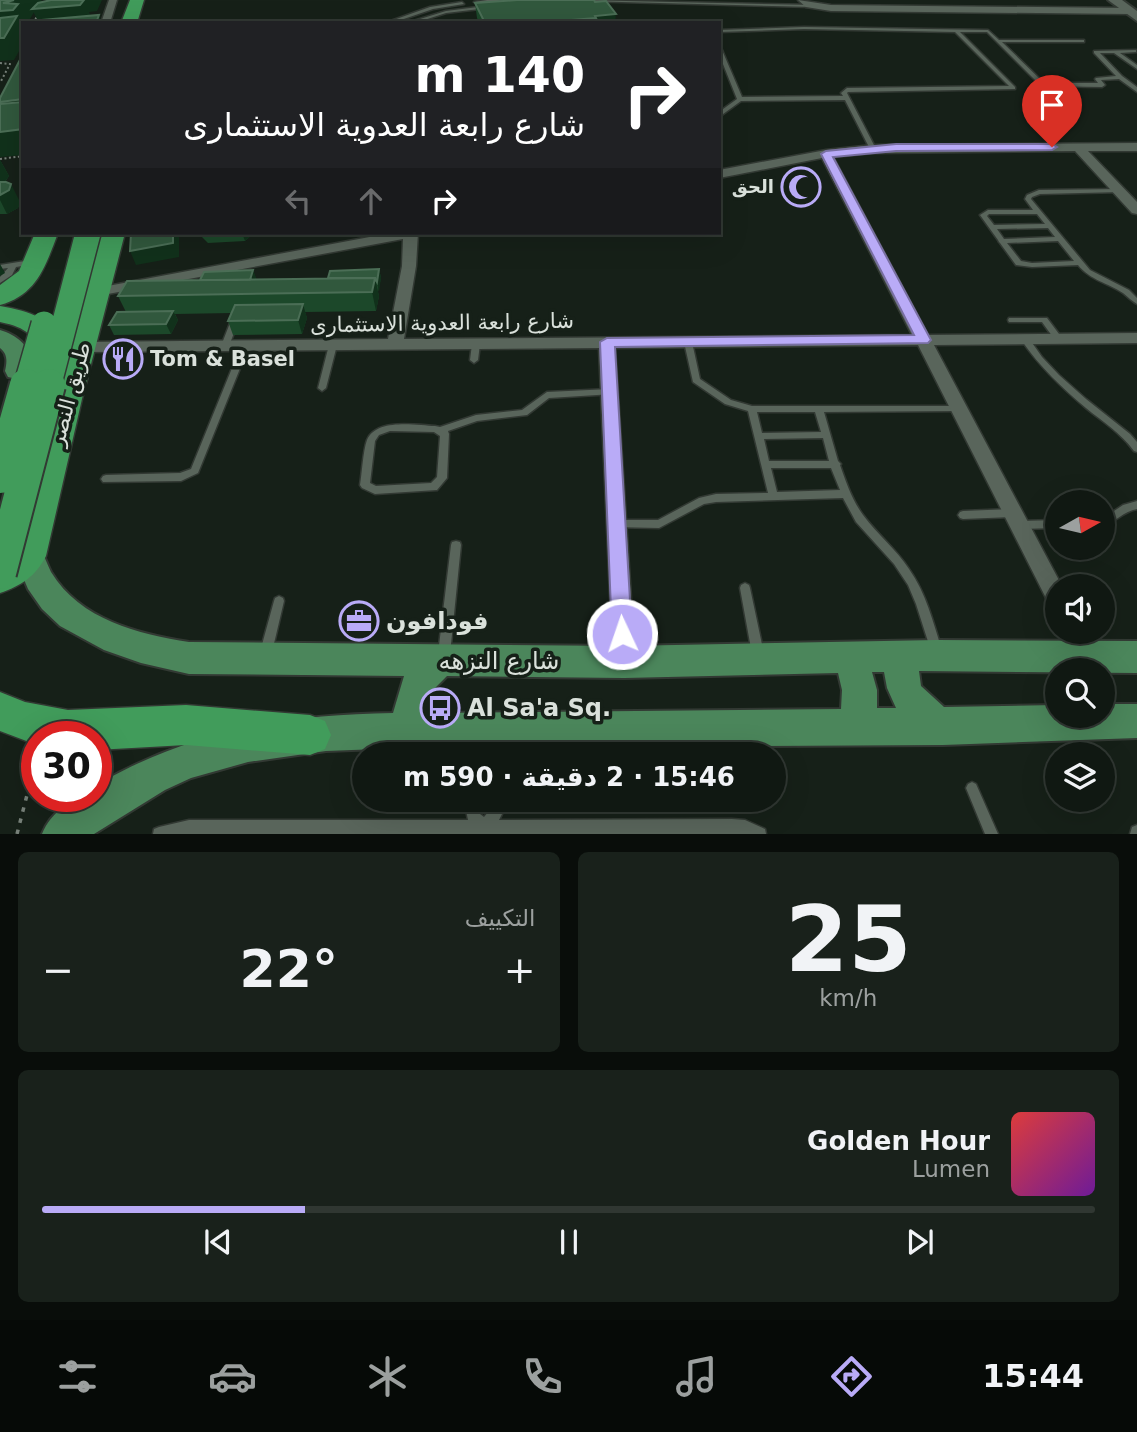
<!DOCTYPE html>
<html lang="ar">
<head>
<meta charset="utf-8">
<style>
  body { margin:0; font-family:"DejaVu Sans",Cairo,sans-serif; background:#19211b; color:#f1f3f6; direction:rtl; height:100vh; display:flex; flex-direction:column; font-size:26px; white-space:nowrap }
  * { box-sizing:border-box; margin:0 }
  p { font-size:23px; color:#9ca09f }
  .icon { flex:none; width:38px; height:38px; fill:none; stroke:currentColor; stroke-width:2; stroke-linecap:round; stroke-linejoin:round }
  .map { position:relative; height:834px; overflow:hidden; direction:ltr }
  .panel { display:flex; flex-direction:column; gap:18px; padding:18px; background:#090d0a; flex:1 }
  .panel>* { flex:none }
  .hud { position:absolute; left:21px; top:21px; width:700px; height:214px; border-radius:0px; box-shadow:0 7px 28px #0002,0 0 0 2px #303732; direction:rtl; background:#202124; color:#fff; overflow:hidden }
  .needle { width:46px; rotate:82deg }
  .fabs { position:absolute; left:1045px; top:490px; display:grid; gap:14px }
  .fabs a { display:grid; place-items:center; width:70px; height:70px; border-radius:50%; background:#101812; box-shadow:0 7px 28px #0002,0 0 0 2px #303732; font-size:35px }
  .speed { position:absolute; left:21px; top:721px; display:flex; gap:14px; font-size:35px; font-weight:700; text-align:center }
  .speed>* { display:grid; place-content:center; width:91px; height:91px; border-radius:50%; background:#101812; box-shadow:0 7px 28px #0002,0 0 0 2px #303732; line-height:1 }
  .speed .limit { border:10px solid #d22; background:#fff; color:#111 }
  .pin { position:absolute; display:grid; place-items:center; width:60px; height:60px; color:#fff; margin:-72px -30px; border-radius:50% 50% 50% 0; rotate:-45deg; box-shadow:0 0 7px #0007 }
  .pin .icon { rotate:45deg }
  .me { position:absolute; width:77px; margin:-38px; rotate:357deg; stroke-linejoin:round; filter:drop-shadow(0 0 5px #0008) }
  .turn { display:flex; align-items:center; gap:24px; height:147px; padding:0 21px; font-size:32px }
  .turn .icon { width:91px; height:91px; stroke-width:2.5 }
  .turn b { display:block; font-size:49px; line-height:60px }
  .lanes { display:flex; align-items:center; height:66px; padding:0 21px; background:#0003; justify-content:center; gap:35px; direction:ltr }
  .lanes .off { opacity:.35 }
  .big { font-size:52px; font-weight:800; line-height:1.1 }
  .panel .widget { flex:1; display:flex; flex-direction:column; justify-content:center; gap:10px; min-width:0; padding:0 24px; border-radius:10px; background:#19211b }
  .panel .dial { align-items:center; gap:0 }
  .dial b { font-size:91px; line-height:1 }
  .song { display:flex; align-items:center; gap:21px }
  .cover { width:84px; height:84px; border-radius:10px; background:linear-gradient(135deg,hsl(0 70% 55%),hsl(280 70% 35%)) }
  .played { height:7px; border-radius:4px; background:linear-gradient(90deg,#b9abf7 25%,#303732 25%) }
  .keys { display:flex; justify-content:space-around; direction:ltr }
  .heat { display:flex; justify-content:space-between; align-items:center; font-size:38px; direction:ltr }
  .panel .tiles { flex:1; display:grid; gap:18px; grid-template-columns:1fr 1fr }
  .widget:last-child { grid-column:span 2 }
  .trip { position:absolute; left:352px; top:742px; width:434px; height:70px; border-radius:35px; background:#101812; box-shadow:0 7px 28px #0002,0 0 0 2px #303732; font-weight:800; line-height:70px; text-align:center; direction:rtl }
  .dock { display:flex; height:112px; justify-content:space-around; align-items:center; background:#060a07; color:#9ca09f }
  .dock .icon { width:49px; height:49px }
  .dock .active { color:#b9abf7 }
  .dock b { font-size:32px; color:#f1f3f6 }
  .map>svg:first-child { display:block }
</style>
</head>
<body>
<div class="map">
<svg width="1137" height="834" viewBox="0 0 1137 834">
  <rect width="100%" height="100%" fill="#162018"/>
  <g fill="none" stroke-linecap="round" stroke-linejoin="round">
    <g stroke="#323933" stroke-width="3">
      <path id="lane" d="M487,0H508L476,3L474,2Z
        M581,0L814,5L816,6L814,7L583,1Z
        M462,2L464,4L433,9L392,23H385L430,7Z
        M486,6L488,8L446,13L415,23H407L446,11Z
        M804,27L988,30L999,40H1084V42H1002L1044,83H1098L1095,79L1096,78L1116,76L1094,53V51L1136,50V52L1120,53L1137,65V69L1114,53H1100L1122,76L1137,87V92L1119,79L1101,80L1105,85L1102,87L1041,86L987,32H960L1015,87V89L848,92L847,93L876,149L875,150L870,149L845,100L741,101L719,117V112L737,99L719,54L720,49L722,50L742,97L843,96L841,93L847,88L1009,86L955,32L804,29L719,32V30Z
        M1120,189L1123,191L1122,192L1040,194L1032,197L1031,199L1090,270L1129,290L1137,298V304C1132,301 1128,297 1123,293C1108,283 1090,280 1078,265L1032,267L1016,265L1000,243L999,242L998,240L980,215L988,210H1033L1025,199L1027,195L1039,190ZM989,214H1037L1045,224L994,225L987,216ZM1048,228L1055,237L1004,239L997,229ZM1058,241L1074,261L1032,263L1021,261L1007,243Z
        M31,260H34V264L16,267L12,275L0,283V277L8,268L0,269V265Z
        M1009,318H1047L1062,338L1058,341L1055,340L1042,322H1009L1008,320Z
        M230,323H236L237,325L229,346L225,349L221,346Z
        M1025,336L1028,337L1042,357L1059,375L1086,399L1130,434L1137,442V452L1134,451C1121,433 1103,422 1086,408C1062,388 1040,367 1022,341L1021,339Z
        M688,339L692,342L700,379L731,400L752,406H961L962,408L961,410L958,411L824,412L838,461L841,464L840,465C846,482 852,500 863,515C877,534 896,549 909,569C926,593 933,622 942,650L940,654L936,655L932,654L916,604L908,585L894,564L856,522L843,498L716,502L704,504L659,528L613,527L611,524L613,521L616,520H658L699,498L716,494L768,493L748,411L725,404L693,382L684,342ZM757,412H815L821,432L762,433ZM823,438L829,461H769L764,439ZM771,468H831L840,490L777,492Z
        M476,341L480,344L478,360L474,363L470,360L472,344Z
        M333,342L337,345L326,388L322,391L318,388L329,345Z
        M245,343L249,346L198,473L181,481L103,482L101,479L103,476L106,475L180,473L191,469L241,346Z
        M610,389L613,390L614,392L613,394L549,398L527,415L477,421L448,431L449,434L447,478L437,490L375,494L362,488L360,485C362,473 363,451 367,440C376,418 416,425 435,426L440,427L476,415L522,410L547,392ZM390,431L434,432L440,436L437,477L431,483L376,486L370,483L375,441L379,435Z
        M1137,501V509C1124,511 1115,522 1102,527V519L1123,505Z
        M1012,509L1015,510L1017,513L1015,516L1012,517L963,519L960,518L958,515L960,512L963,511Z
        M1057,520V528L1020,529L1016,528L1015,525L1016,522L1020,521Z
        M456,541L460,542L461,545L450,654L448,658L444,659L440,658L438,654L451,545L452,542Z
        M745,583L749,585L750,588L764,654L762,658L758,659L754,658L752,654L740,588L741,585Z
        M279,596L283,598L284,601L272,652L270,656L266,657L262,656L260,652L274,601L275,598Z
        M408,731L412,733L414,737L412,754H400L404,733Z
        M677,735L681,737L683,741C677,754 666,754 653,754L655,750Z
        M972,782L976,784L998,834H985L966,788L968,784Z
        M464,800H476L480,814L484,817L489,811L492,800H504L502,814L499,820L732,819L745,820L765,829L766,834H153L154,829L159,827L189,820H468Z
        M1137,825V834H1130L1132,827Z"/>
    </g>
    <g stroke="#323933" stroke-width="3">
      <path id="street" d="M109,0H117L110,23H101Z
        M798,0L831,5L1129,8L1133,11L1129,14L831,11L806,7Z
        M1137,143V151H1088L1137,202V214L1132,213L1075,151L873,153L833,157L928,335L1137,333V343L934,345L1062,586H1057V606L1049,604L918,345L615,348L635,662L632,669L624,672L616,669L613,662L599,348L83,352L75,347L83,342L388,339L402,266L403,239L97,296L90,292L97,288L391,233H418L416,266L404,339L912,335L822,158L719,178V170L826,150L873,145Z
        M1064,632H1086L1099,658L1096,665L1088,668L1080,665Z"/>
    </g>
    <g stroke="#323933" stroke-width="4">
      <path id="secondary" d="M1108,0H1122L1137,11V21Z"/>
    </g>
    <g stroke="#323933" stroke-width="4">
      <path id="primary" d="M0,330C21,336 40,354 26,377L17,379L8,377L5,371C7,362 8,354 0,348Z
        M29,543L40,547C44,555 47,564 51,572C80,620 139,634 189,642L624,646L937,640L1137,641V673L919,671L921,686L944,707L1057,705V716H1102V704H1137V738L943,745L405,748L326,751L248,762L191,778L165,790L94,834H42C51,812 73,796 96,796V786L100,783C195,729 286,715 393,713L404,676L189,674L141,663L104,650L60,626L42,609L28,589L14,556L18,547ZM872,672H884L887,688L896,708H877V690ZM838,673L842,690L841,709L429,713L432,691L447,676L624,678Z"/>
    </g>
    <g stroke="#323933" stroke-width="3">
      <path id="highway" d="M130,0H144L137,23H121Z
        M35,233H58C46,265 37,295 0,305V285L19,271Z
        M101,233H125L82,399L46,556C36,576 21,586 0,593V562L13,549L65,357L55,360L45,357C31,335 29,328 0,322V306C29,311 55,319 67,348Z
        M0,692L25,702L68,710L186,705L310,715L325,721L331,735L325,749L310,755L186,745L96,750V737H37V745L0,731Z"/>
    </g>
    <path stroke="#778079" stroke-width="2" stroke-dasharray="2 2.5" stroke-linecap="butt" d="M33,23L38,15
      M0,63L10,64L0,83
      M0,159L23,156"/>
    <path stroke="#778079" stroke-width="3.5" stroke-dasharray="4.5 7" stroke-linecap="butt" d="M17,834L37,756"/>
    <use href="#lane" fill="#59655b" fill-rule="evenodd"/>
    <use href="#street" fill="#59655b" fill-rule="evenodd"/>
    <use href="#secondary" fill="#59655b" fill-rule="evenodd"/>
    <use href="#primary" fill="#4b865b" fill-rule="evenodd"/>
    <use href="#highway" fill="#419c5b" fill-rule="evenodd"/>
    <g stroke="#323933" stroke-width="28" stroke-linecap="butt">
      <path id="highway-bridge-far1" d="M26,387L44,324
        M48,387L88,233"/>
    </g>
    <g stroke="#323933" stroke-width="36" stroke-linecap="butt">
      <path id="highway-bridge" d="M0,477L26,385
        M0,573L49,385"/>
    </g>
    <use href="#highway-bridge-far1" stroke="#419c5b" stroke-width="25"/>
    <use href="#highway-bridge" stroke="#419c5b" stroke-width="32"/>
  </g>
  <path fill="#1c482a" d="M517,0L615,23H479L477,18L475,3Z
    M0,160L9,176L5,182L20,202L18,208L7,214H0Z
    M198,233H254L245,241L208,243Z
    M379,269L381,278L378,292L379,296L376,311L305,312L307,318L302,334L233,335L228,321L232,313L175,314L178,320L171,334L114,335L109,325L126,312L118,296L253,270L256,279L328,278Z"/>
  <path fill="#11311b" d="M13,0H42L38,7L32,8L34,12L30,19L25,20L26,23H23V44L14,60L0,61V11L3,3Z
    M59,0H102L97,11L89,12L92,20L90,23H39L32,9Z
    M616,14L615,23H596V18L595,16Z
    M99,15L102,23H96Z
    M23,99V124L0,105V102Z
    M23,129V155L0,157V132Z
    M0,160L9,176L0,188Z
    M11,184L20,202L18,208L7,214L0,200V195Z
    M173,233H179V257L136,265L130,251Z
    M242,233H254L245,241Z
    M0,264L5,273L0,276Z
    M379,269L381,278L379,292L377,282Z
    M253,270L257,280L249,284Z
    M375,278L379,296L376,311L372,292Z
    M303,304L307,318L302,334L298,320Z
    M173,311L178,320L171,334L166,324Z"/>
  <path fill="#31583d" stroke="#4b6e56" stroke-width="2" d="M0,0H14L3,3L18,4L13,10L0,11Z
    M51,0H84L80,5L32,9L38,3Z
    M517,0H594L595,2L606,1L616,14L595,16L596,18L534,23H485L475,3Z
    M99,15L96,23H40L42,20Z
    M17,16L4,38H0V18Z
    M23,54V99L0,102V98Z
    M23,102V129L0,132V104Z
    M0,182H6L11,184L9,190L0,195Z
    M131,233H173V243L130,251Z
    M379,269L377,282L375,278H328L330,271Z
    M253,270L250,280H200L204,272Z
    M375,278L372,292L118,296L127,281Z
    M303,304L298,320L228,321L235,305Z
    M173,311L166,324L109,325L117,312Z"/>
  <path fill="#b9abf7" stroke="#786fa1" stroke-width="2" d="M896,144H1052L1057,147L1052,150L896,151L833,157L931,340L928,343L615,347L632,634L629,640L622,643L615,640L612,634L600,342L607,338L914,335L821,154L826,151Z"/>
  <defs>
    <g id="mosque-ring" transform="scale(2.0125)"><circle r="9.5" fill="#162018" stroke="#b9abf7" stroke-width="1.5"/><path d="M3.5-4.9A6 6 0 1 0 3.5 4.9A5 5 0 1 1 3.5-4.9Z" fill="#b9abf7"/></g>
    <g id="restaurant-ring" transform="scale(2.0125)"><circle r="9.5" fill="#162018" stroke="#b9abf7" stroke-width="1.5"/><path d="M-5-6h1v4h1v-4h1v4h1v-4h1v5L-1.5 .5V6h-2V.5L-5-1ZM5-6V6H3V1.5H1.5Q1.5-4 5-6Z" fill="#b9abf7"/></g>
    <g id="office-ring" transform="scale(2.0125)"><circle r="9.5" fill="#162018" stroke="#b9abf7" stroke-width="1.5"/><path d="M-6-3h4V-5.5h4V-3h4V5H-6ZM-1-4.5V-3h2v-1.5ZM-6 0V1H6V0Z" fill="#b9abf7"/></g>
    <g id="bus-ring" transform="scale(2.0125)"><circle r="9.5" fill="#162018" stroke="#b9abf7" stroke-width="1.5"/><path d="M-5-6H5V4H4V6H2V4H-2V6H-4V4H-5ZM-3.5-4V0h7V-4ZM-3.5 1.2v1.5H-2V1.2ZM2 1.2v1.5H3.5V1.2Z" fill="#b9abf7"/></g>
  </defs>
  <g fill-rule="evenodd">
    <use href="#mosque-ring" x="801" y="187"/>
    <use href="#restaurant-ring" x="123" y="359"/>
    <use href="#office-ring" x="359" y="621"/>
    <use href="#bus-ring" x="440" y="708"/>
  </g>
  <g text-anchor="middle" stroke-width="7" stroke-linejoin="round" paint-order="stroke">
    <g font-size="18" font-weight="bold" fill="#dae1db" stroke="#162018" text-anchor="end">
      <text x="774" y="193">الحق</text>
    </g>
    <g font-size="21" fill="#dae1db" stroke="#162018">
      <text transform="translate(442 323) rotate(-1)" y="7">شارع رابعة العدوية الاستثمارى</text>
      <text transform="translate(70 394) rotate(-75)" y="7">طريق النصر</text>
    </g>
    <g font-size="21" font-weight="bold" fill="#dae1db" stroke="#162018" text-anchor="start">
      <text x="150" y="366">Tom &amp; Basel</text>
    </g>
    <g font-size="24" font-weight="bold" fill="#dae1db" stroke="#162018" text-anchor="start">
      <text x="386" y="629">فودافون</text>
      <text x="467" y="716">Al Sa'a Sq.</text>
    </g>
    <g font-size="24" fill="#dae1db" stroke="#162018">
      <text x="499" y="669">شارع النزهه</text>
    </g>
  </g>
</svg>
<div class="fabs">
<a><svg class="needle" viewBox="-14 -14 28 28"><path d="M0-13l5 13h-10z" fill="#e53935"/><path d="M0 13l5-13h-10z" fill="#9ca09f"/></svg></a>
<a><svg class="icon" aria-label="sound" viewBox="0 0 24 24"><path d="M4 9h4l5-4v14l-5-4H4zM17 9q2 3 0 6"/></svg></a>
<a><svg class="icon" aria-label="search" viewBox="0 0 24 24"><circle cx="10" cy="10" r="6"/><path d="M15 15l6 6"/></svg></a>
<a><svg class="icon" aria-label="layers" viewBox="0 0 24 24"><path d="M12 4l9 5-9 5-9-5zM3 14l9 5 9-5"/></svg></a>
</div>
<div class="speed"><div class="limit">30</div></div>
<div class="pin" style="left:1052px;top:147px;background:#d93025"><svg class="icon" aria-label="arrive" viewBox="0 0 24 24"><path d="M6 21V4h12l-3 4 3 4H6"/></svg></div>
<svg class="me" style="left:622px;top:634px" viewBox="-20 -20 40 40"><circle r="17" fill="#b9abf7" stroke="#fff" stroke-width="3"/><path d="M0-11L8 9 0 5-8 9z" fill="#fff"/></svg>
<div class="trip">15:46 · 2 دقيقة · 590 m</div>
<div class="hud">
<div class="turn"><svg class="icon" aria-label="right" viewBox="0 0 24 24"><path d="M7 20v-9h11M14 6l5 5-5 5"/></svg><div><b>140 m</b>شارع رابعة العدوية الاستثمارى</div></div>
<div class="lanes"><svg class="icon off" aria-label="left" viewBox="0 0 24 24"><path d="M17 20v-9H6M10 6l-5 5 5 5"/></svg><svg class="icon off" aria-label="ahead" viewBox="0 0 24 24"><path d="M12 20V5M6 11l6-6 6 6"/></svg><svg class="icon" aria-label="right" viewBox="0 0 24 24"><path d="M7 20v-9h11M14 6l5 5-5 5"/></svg></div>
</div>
</div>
<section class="panel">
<div class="tiles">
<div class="widget dial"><b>25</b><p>km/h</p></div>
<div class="widget"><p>التكييف</p>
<div class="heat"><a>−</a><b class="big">22°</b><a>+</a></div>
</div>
<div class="widget">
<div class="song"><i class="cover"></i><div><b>Golden Hour</b><p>Lumen</p></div></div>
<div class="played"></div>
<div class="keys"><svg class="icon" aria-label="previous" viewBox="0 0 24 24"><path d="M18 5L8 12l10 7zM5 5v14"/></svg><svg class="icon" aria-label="pause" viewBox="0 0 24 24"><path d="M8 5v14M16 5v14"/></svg><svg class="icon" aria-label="next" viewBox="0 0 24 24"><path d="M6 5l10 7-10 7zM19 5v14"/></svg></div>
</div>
</div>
</section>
<nav class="dock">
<b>15:44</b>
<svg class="icon active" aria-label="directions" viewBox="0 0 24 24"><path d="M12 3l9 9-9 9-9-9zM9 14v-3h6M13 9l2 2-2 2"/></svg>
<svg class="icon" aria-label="music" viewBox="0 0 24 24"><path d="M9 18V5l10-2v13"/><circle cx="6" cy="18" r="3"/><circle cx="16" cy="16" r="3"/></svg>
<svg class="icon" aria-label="phone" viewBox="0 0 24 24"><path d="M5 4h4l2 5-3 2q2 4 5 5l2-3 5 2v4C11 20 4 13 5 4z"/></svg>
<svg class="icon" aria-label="climate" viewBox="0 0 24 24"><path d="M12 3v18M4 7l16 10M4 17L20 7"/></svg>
<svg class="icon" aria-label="car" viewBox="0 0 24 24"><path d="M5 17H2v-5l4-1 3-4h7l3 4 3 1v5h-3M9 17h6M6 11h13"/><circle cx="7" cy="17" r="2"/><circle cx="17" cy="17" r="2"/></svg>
<svg class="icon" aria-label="filters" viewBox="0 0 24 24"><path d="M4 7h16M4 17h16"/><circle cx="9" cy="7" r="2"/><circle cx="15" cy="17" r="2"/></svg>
</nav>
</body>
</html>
